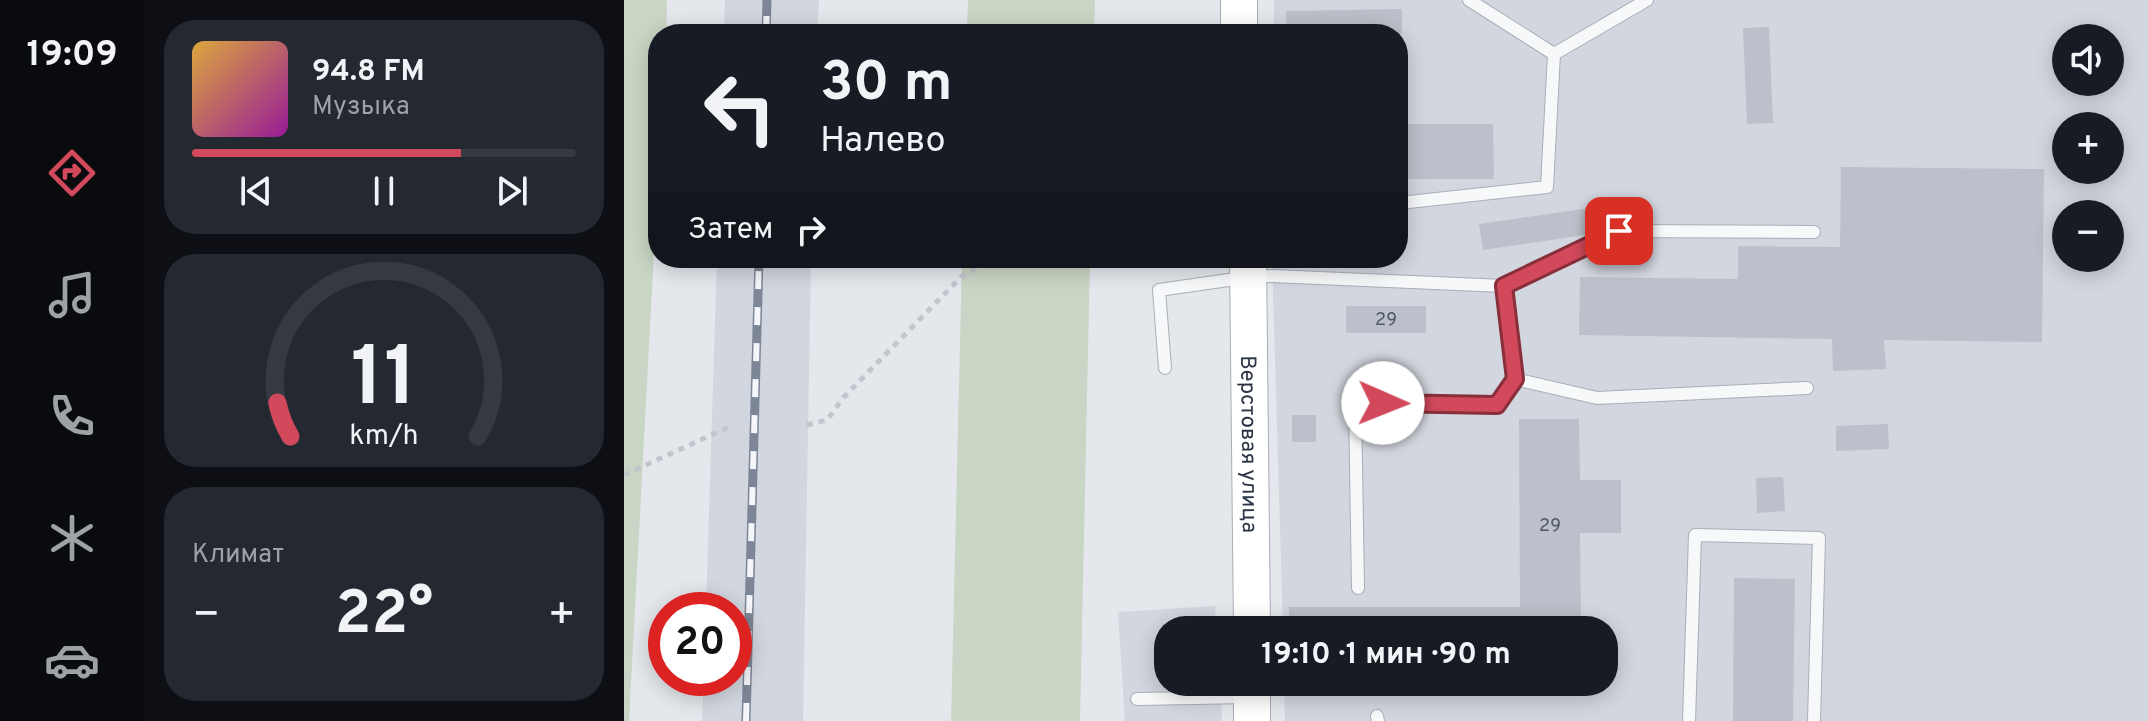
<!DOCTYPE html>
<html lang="ru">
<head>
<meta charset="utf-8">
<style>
  body { margin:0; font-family:Overpass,sans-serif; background:#242831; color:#f1f3f6; height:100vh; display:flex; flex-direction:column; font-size:30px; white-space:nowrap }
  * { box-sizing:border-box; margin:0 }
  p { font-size:26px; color:#9ea1a6 }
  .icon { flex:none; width:44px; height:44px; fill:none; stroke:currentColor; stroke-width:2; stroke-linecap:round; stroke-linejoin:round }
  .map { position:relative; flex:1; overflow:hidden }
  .details { display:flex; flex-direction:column; gap:20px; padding:20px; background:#0d0f14; width:480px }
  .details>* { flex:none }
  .top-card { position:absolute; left:24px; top:24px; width:760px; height:244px; border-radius:32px; box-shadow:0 4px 20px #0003; background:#171b24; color:#f1f3f6; overflow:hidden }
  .buttons { position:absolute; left:1428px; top:24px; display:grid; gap:16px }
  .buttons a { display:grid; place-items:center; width:72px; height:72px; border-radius:50%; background:#171b24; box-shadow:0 4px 20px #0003; font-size:40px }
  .speed { position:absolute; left:24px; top:592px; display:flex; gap:16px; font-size:40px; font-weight:700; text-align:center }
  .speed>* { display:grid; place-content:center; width:104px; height:104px; border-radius:50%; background:#171b24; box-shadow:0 4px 20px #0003; line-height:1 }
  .speed .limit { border:12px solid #d22; background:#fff; color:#111 }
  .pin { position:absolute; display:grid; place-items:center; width:68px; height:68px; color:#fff; margin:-34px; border-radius:16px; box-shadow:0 4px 12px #0006 }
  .me { position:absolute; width:88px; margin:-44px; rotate:91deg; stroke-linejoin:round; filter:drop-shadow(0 0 6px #0008) }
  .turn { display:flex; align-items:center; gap:28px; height:168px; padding:0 40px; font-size:36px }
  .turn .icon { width:104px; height:104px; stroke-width:2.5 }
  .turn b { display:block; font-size:56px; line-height:68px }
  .then { display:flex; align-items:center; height:76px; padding:0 40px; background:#0003; gap:16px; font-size:30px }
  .big { font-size:60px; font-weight:700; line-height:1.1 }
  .details .card { flex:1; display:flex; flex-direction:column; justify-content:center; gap:12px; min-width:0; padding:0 28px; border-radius:32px; background:#242831 }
  .details .dial { align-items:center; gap:0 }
  .dial svg { height:208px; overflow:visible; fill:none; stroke:#363941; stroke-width:7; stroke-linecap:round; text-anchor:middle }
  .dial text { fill:#f1f3f6; stroke:none }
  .song { display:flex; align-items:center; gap:24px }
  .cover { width:96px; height:96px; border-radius:12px; background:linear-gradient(135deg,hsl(40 70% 55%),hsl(300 70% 35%)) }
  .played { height:8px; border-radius:4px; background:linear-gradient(90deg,#d1495b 70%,#363941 70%) }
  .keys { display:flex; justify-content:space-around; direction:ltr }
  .heat { display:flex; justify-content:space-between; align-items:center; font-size:44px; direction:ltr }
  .trip { position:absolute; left:530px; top:616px; width:464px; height:80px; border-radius:32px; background:#171b24; box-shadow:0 4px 20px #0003; font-weight:700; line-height:80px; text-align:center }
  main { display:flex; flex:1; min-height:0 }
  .menu { display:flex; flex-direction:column; width:144px; justify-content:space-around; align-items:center; background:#090b0e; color:#9ea1a6 }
  .menu .icon { width:56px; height:56px }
  .menu .current { color:#d1495b }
  .menu b { font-size:36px; color:#f1f3f6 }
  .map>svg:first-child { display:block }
</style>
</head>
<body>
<main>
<nav class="menu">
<b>19:09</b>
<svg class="icon current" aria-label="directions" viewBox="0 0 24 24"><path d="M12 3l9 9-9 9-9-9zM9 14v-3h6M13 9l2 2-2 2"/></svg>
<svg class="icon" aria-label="music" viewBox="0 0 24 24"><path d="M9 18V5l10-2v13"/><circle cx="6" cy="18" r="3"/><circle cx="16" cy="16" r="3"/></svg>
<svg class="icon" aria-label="phone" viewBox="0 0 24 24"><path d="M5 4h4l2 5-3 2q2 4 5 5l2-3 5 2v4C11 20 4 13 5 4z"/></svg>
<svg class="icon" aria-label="climate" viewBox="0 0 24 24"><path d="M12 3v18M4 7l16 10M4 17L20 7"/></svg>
<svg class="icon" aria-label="car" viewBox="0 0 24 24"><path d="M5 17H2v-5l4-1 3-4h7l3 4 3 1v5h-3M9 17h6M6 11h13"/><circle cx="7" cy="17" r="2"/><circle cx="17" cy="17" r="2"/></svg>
</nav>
<section class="details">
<div class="card">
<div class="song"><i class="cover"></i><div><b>94.8 FM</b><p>Музыка</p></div></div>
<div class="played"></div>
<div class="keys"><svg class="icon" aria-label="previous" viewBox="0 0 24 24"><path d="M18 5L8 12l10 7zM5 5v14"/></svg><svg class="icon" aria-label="pause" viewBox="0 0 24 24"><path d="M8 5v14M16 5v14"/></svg><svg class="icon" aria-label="next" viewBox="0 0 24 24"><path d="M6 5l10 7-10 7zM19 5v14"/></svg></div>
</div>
<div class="card dial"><svg viewBox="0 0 100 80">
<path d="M14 69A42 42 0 1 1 86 69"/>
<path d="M14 69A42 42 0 0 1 9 56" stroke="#d1495b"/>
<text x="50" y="56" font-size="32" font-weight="700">11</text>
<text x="50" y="72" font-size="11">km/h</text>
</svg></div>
<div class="card"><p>Климат</p>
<div class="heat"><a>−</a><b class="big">22°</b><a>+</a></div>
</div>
</section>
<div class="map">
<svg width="1524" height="721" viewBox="0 0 1524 721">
  <rect width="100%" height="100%" fill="#e4e7ec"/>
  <path fill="#d2d6de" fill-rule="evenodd" d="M101,0H195L193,34H100Z
    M650,0H1524V721H661L660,682H980V630H659L648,258H774V34H650ZM1442,38H1486V82H1442ZM1442,126H1486V170H1442ZM1442,214H1486V258H1442Z
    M93,258H187L179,721H78L80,678H110V610H82Z
    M591,606L593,630H544V682H596L598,721H501L494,612Z"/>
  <path fill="#c9d6c5" d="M0,0H43L42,34H34V176L5,721H0Z
    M344,0H471L470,34H343Z
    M338,258H466L456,721H327Z"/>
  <path fill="#bbc0ca" d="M778,9V34H663L662,11Z
    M1145,27L1149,123L1123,124L1119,28Z
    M774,124H869L870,179H774Z
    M1217,167L1420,169L1418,342L1260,340L1262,369L1209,371L1208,339L955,335L956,277L1114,279V246L1216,247Z
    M966,208L970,233L967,234L859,250L855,224Z
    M722,306H802V333H722Z
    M668,415H692V442H668Z
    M895,419H955L956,480H997V533H956L957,630H665V607H896Z
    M1264,424L1265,449L1212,451V426Z
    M1159,477L1161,511L1133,513L1132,478Z
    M1110,578L1171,579L1169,721H1109Z"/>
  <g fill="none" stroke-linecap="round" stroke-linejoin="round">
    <g stroke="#a9aeb7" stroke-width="14">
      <path id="lane" d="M845,0L930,54L1023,0
        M785,202L923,187L930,54
        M541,368L535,290L625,277L648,276L880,286L995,231L1190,232
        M891,379L973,398L1183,388
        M734,588L731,403L873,405L891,379L880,286
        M513,699L625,697
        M753,716L754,721
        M1065,721L1071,535L1195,538L1190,721"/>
    </g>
    <g stroke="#a9aeb7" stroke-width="38">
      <g id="secondary">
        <path d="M615,0V34"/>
        <path id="s1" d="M624,258L628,630"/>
        <path d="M628,721V682"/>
      </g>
    </g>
    <path stroke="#c2c5cb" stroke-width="5" stroke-dasharray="6 6" stroke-linecap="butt" d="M183,425L203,420L220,397L337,277L370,258
      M0,475L109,425"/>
    <use href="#lane" stroke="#f7f8fa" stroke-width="12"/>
    <use href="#secondary" stroke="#fff" stroke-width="36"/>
    <g stroke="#7d8696" stroke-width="9">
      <path id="rail" d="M142,34L143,0
        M122,721L135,258"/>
    </g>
    <use href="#rail" stroke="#f4f6f9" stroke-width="6" stroke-dasharray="18" stroke-linecap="butt"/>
  </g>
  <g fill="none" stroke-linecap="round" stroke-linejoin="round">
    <g stroke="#882f3b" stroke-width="20">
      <path id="route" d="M759,403L873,405L891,379L880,286L995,231"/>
    </g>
    <use href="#route" stroke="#d1495b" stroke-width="14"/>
  </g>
  <g text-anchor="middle" stroke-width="6" stroke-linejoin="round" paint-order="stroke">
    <g font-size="18" fill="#4f5766">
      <text x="762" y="325">29</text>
      <text x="926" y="531">29</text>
    </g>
    <g font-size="22" fill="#2b3445" stroke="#f4f6f9">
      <text dy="8" stroke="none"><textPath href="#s1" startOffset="186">Верстовая улица</textPath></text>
    </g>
  </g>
</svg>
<div class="buttons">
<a><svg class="icon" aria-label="sound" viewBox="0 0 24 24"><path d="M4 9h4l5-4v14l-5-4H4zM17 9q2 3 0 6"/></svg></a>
<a>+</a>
<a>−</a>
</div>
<div class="speed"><div class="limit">20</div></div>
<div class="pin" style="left:995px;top:231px;background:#d93025"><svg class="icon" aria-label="arrive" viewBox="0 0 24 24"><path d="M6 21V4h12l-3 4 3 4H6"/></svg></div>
<svg class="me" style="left:759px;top:403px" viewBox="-20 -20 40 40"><circle r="19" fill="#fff"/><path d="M0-13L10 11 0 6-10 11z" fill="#d1495b"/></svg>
<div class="trip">19:10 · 1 мин · 90 m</div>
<div class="top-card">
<div class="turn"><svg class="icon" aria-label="left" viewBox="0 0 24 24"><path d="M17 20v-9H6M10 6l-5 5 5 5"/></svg><div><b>30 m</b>Налево</div></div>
<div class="then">Затем<svg class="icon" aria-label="right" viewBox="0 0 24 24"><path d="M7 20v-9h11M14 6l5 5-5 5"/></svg></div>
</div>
</div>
</main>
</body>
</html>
